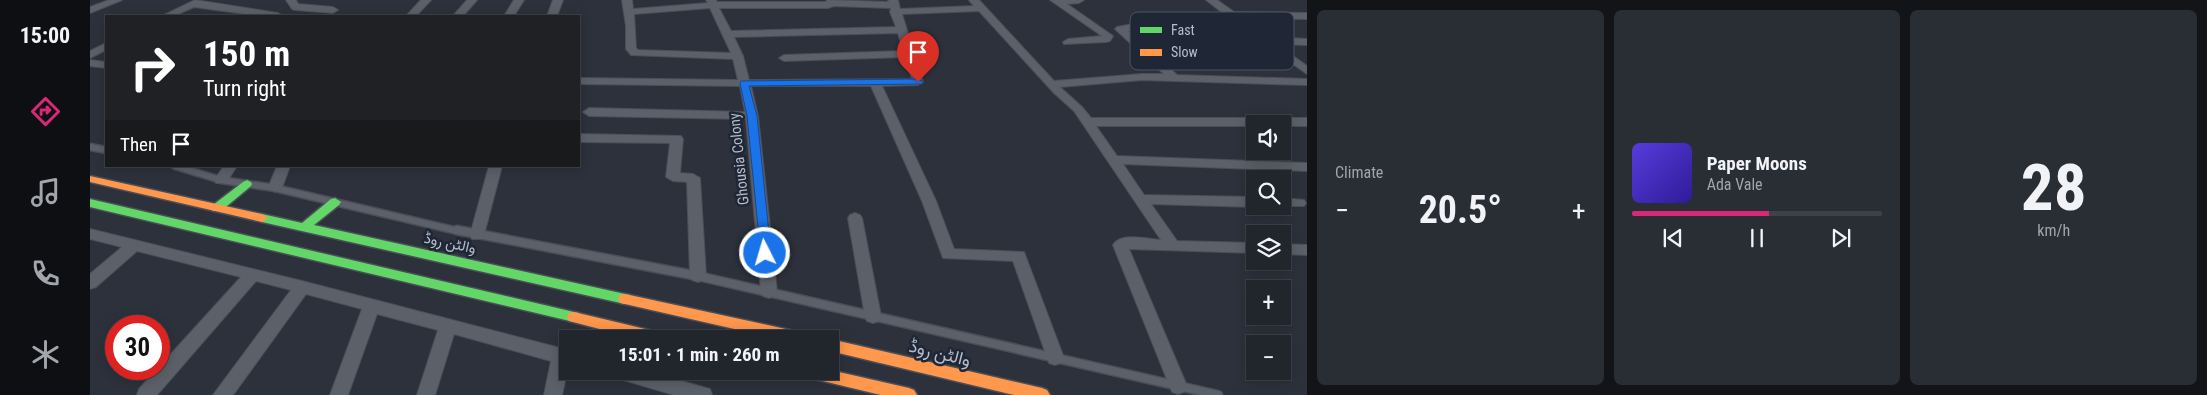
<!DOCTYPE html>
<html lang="en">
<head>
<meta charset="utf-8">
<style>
  body { margin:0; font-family:"Roboto Condensed",Vazirmatn,sans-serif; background:#292d34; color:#f1f3f6; height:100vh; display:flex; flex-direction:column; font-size:19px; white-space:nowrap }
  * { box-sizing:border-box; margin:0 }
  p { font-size:16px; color:#a2a5a9 }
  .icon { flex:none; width:28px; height:28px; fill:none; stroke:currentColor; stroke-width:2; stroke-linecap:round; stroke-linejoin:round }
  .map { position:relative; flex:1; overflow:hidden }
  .panel { display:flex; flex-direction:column; gap:10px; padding:10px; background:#121418; width:900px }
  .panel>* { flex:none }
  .guide { position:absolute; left:15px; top:15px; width:475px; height:152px; border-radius:0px; box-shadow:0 2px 12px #0003,0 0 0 1px #3e4248; background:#202124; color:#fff; overflow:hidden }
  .controls { position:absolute; left:1156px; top:115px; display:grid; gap:10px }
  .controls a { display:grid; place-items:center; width:45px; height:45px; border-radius:0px; background:#21252c; box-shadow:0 2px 12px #0003,0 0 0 1px #3e4248; font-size:25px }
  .speed { position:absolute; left:15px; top:315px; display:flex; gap:10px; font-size:25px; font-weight:700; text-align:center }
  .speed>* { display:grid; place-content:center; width:65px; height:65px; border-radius:50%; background:#21252c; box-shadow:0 2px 12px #0003,0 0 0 1px #3e4248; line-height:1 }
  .speed .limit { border:8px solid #d22; background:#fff; color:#111 }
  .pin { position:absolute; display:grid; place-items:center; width:42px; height:42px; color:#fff; margin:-51px -21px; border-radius:50% 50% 50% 0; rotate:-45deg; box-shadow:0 0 5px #0007 }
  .pin .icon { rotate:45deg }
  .me { position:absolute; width:55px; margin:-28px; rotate:355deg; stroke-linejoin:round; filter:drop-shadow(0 0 4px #0008) }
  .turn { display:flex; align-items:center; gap:18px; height:105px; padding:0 15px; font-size:22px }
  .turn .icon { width:65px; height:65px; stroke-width:2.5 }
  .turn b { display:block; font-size:35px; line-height:42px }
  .then { display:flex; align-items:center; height:48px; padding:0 15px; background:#0003; gap:10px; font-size:19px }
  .big { font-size:38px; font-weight:700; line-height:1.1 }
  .panel .tile { flex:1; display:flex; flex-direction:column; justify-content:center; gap:8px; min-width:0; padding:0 18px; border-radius:8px; background:#292d34 }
  .panel .dial { align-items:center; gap:0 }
  .dial b { font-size:65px; line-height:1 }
  .song { display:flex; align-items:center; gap:15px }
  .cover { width:60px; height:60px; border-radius:8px; background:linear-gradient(135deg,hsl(250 70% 55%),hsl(250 70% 35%)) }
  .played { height:5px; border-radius:2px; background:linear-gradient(90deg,#db2777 55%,#3e4248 55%) }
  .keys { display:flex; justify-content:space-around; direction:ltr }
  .heat { display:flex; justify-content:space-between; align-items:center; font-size:28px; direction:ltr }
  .panel .tiles { flex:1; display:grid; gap:10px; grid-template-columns:repeat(3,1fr) }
  .trip { position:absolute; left:469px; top:330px; width:280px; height:50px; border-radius:0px; background:#21252c; box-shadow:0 2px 12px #0003,0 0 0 1px #3e4248; font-weight:700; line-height:50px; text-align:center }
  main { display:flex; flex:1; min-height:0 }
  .tabs { display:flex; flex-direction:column; width:90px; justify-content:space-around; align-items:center; background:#0d0f12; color:#a2a5a9 }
  .tabs .icon { width:35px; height:35px }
  .tabs .current { color:#db2777 }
  .tabs b { font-size:22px; color:#f1f3f6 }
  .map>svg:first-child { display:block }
</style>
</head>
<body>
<main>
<nav class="tabs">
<b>15:00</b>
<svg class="icon current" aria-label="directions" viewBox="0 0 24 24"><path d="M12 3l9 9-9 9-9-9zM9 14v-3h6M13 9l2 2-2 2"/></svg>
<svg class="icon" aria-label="music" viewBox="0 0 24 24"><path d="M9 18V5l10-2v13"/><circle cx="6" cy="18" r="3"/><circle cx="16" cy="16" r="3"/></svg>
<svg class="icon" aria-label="phone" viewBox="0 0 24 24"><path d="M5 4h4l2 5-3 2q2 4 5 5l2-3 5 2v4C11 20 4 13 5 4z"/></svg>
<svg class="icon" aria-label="climate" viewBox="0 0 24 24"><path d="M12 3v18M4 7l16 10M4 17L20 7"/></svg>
</nav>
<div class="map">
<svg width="1217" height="395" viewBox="0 0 1217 395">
  <rect width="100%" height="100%" fill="#2c313b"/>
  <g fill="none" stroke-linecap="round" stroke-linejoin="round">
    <g stroke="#4a4e58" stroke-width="9">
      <path id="lane-far1" d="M0,147L16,150
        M85,166L131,180L185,188L372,232"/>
    </g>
    <g stroke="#4a4e58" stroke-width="11">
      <path id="lane" d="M367,230L608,276L1128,395"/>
    </g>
    <g stroke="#4a4e58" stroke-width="2">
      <path id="street" d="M19,0H32L0,13V7Z
        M105,0L188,13L193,16H170L104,7L84,16H72Z
        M196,0H206L208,4L243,7L248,10L243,13L205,10L202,9Z
        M331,0H341L326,16H316Z
        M377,0H387L373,16H363Z
        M424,0H434L424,16H414Z
        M463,0H473L467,16H457Z
        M532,0H542L543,9L618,3L616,0H626L627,2H736L737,0L799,2L798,0H808L810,9L884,6L879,0H889L964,81L1052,74H1074L1025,29L1027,27L1044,24L1151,27L1116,0H1127L1144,12L1217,13V19L1151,18L1178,37L1217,39V45L1186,44L1217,66V74L1159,33L1038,31L1087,75L1217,79V85L1052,80L970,87L992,107L1001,118H1217V126H1192V124H1165V126H1006L1027,156L1217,163V171L1033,164L1054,195L1165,197V207L1061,204L1087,241L1165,243V253L1039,249L1097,386L1094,392L1088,394L1082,392L1023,245C1030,232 1058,239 1071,240L984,111L964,93L889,11L812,14L833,82L828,85L792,86L846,201L864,249L934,252L974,358L971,363L965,365L959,363L923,261L853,258L832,201L781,86H661L668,116L687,292L685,296L679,298L673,296L671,292L656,119L499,116L493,112L499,108L655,112L650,86L489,84V78L648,80L643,59L541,55L536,49V26ZM744,6L801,8L800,12L806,27L641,31L629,8H738ZM620,8L641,53L548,50L546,48L544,14ZM808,33L813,51L694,55L689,58L694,61L815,57L822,79L659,80L653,56L644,37Z
        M960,0H994L989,3L977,4L1023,36L1020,41L1016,42L974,44L973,42L978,39L1012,36Z
        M16,43V50L0,58V51Z
        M0,60L16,62V68L0,66Z
        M489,134L591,136L593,139L590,173L603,174L610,178L616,276L614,280L608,282L602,280L600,276L597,182L583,181L576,177L580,143L489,142Z
        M134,166H147L136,183H126L124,180Z
        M187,166H200L192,188L185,192L178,188Z
        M399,166H412L394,235L392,239H382L380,235Z
        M1192,198L1214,200L1216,203L1214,206H1187H1192Z
        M765,213L770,215L772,218L791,316L789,321L783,323L777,321L775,316L758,218L760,215Z
        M0,229L212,281L478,350V368L472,395H454L461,361L364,334L345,395H327L348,330L287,314L258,395H240L272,309L216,294L143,395H123L201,290L166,281L67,395H47L49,389L151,277L47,251L6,287L0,289V274L32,247L0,239Z
        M1192,244L1217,245V255L1192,254Z
        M517,371H555L613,387L620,389L622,395H584L520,376Z"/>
    </g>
    <g stroke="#4a4e58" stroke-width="3">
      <path id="fast" d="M157,180L161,182L162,184L161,186L131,211H123L121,208L123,205L153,182Z
        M245,198L251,202L249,205L224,225L535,294L540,295L542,299L540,303L535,304L172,222L166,218L172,214L212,223L241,199Z
        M0,199L484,312L489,313L491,317L489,321L484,322L0,207Z"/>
    </g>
    <g stroke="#4a4e58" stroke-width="3">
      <path id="slow" d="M0,176L172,214L178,218L172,222L0,182Z
        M535,294L714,333L719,335L721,339H688L535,304L530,303L528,299L530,295Z
        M484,312L572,333L577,335L579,339H548L479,321L477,317L479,313Z
        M740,339L952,388L957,390L960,395H924L740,351Z
        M740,370L819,388L824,390L827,395H791L716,377L711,375L709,371Z"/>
    </g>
    <use href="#lane-far1" stroke="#5c6069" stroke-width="6"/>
    <use href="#lane" stroke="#5c6069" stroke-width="8"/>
    <use href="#street" fill="#5c6069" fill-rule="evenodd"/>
    <use href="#fast" fill="#63d668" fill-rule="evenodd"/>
    <use href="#slow" fill="#ff974d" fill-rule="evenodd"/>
  </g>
  <path fill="#1a73e8" stroke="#114b97" d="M828,79L833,82L832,84L659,86L667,116L681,253L675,258L671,257L657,116L650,83L651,81Z"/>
  <g text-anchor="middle" stroke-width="5" stroke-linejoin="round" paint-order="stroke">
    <g font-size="15" fill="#b7bdcb" stroke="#1f2736">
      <text transform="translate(649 159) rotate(-96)" y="5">Ghousia Colony</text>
      <text transform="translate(360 243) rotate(12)" y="5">والٹن روڈ</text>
    </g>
    <g font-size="18" fill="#b7bdcb" stroke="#1f2736">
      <text transform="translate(850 353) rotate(14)" y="6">والٹن روڈ</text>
    </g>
  </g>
  <rect x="1040" y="12" width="164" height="58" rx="8" fill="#1f2736" stroke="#4d5463" stroke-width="1"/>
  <rect x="1050" y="27" width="22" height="6" fill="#63d668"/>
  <rect x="1050" y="49" width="22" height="7" fill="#ff974d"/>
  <g font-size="14" fill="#b7bdcb">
    <text x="1081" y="35">Fast</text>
    <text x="1081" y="57">Slow</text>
  </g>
</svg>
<div class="controls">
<a><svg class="icon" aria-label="sound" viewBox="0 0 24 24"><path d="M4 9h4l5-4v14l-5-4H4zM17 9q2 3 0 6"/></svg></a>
<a><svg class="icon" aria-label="search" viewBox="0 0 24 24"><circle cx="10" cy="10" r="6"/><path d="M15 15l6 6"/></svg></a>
<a><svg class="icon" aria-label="layers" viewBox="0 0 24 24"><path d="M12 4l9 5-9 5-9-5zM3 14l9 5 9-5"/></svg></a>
<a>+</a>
<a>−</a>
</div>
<div class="speed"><div class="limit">30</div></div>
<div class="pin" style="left:828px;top:82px;background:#d93025"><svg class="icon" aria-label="arrive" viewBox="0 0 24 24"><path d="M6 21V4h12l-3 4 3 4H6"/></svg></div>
<svg class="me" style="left:675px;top:253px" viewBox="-20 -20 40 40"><circle r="17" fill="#1a73e8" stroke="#fff" stroke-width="3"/><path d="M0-11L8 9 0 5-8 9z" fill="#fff"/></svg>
<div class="trip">15:01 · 1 min · 260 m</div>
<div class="guide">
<div class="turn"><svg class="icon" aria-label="right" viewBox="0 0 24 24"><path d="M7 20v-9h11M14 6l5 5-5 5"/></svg><div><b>150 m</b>Turn right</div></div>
<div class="then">Then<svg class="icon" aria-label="arrive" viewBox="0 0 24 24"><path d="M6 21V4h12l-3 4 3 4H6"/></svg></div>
</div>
</div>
<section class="panel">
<div class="tiles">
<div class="tile"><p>Climate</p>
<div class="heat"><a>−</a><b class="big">20.5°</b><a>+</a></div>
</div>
<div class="tile">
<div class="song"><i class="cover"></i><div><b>Paper Moons</b><p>Ada Vale</p></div></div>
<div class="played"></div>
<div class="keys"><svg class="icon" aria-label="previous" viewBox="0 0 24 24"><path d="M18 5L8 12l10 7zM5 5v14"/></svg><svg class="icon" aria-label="pause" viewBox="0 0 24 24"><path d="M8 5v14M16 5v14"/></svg><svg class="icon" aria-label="next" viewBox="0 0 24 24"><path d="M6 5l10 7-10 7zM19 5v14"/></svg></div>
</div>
<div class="tile dial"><b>28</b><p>km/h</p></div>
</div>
</section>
</main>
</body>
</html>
